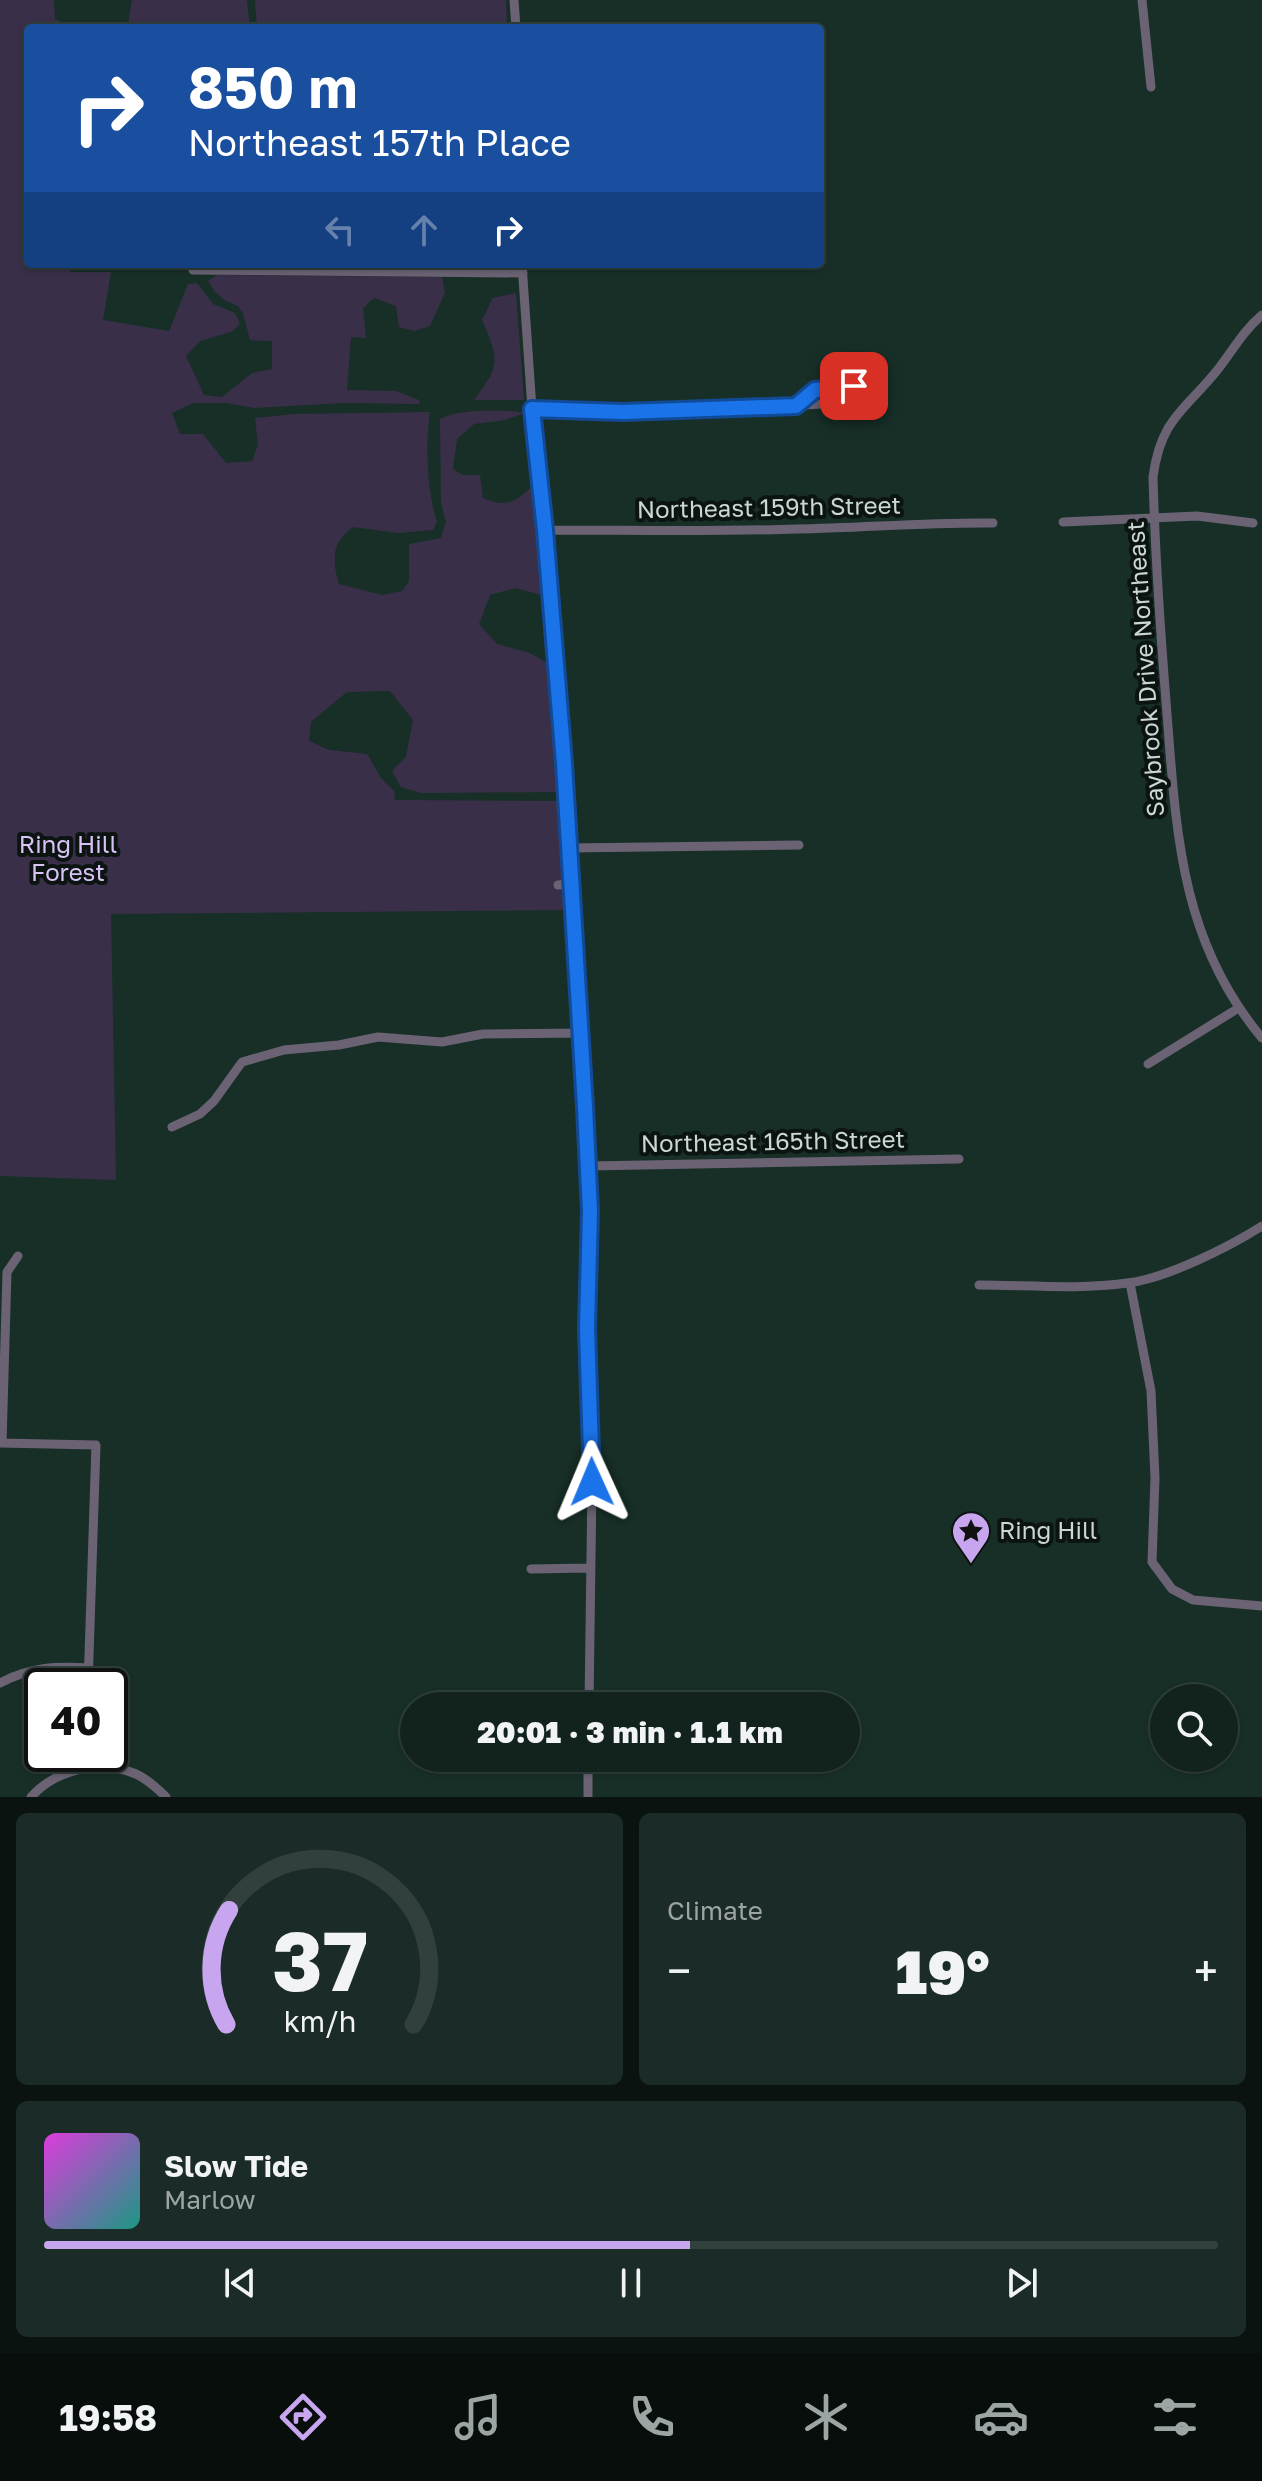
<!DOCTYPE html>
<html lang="en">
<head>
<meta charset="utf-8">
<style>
  body { margin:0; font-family:"Golos Text",sans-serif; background:#1b2b27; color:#f1f3f6; height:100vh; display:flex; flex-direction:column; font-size:30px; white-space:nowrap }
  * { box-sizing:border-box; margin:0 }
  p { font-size:26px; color:#9ca4a4 }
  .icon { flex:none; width:44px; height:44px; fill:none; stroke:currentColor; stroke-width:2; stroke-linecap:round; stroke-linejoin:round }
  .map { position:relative; height:1797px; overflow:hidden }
  .drawer { display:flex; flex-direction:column; gap:16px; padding:16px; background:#0a1310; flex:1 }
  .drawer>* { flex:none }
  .banner { position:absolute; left:24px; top:24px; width:800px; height:244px; border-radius:8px; box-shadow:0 2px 6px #0004,0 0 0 2px #31403c; background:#1a4fa0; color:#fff; overflow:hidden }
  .tools { position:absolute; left:1150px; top:1684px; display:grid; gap:16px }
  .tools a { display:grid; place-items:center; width:88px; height:88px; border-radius:50%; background:#12231e; box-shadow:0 2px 6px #0004,0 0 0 2px #31403c; font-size:40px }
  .speed { position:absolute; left:24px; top:1668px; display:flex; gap:16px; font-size:40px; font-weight:700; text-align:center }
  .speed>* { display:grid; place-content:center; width:104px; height:104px; border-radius:50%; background:#12231e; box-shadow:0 2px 6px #0004,0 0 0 2px #31403c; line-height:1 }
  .speed .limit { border:4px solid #111; border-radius:12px; background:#fff; color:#111 }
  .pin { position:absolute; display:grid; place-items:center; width:68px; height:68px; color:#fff; margin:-34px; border-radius:16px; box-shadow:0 4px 12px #0006 }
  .me { position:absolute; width:88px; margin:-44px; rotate:359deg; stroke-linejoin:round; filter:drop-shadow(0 0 6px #0008) }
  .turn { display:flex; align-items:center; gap:28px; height:168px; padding:0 32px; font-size:36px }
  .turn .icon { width:104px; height:104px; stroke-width:2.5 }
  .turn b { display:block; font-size:56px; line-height:68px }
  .lanes { display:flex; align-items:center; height:76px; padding:0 32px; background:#0003; justify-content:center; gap:40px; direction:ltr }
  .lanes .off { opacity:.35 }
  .big { font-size:60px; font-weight:800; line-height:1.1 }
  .drawer .widget { flex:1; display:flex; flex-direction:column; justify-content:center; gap:12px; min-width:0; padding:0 28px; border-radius:12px; background:#1b2b27 }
  .drawer .dial { align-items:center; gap:0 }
  .dial svg { height:208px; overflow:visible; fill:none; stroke:#31403c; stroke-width:7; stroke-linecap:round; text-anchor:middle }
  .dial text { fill:#f1f3f6; stroke:none }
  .song { display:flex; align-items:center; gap:24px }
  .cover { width:96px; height:96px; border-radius:12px; background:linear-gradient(135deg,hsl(300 70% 55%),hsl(170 70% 35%)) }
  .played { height:8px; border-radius:4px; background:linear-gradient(90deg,#c7a6ef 55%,#31403c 55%) }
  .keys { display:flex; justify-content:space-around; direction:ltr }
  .heat { display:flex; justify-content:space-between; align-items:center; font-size:44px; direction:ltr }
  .drawer .tiles { flex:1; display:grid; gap:16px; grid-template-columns:1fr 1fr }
  .widget:last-child { grid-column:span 2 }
  .trip { position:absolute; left:400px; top:1692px; width:460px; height:80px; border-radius:40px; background:#12231e; box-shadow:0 2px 6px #0004,0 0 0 2px #31403c; font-weight:800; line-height:80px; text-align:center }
  .dock { display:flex; height:128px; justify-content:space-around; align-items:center; background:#070e0c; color:#9ca4a4 }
  .dock .icon { width:56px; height:56px }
  .dock .current { color:#c7a6ef }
  .dock b { font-size:36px; color:#f1f3f6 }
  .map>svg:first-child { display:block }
</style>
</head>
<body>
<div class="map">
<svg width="1262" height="1797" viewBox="0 0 1262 1797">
  <rect width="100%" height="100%" fill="#182f28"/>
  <path fill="#3a2f48" d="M0,0H54L55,19L73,28H28V264H69L70,272H111L103,320L169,331L188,284L197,283L213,304L235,313L240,324L231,332L200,341L186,356L204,395L222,397L252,373L272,369V341L250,340L243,313L238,306L226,301L215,292L208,281L217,275L442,277L445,293L430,326L414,331L399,327L396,306L374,298L363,308L366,338L351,337L347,390L396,391L419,400L420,404L343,403L254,408L226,403H193L172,413L180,434H203L226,463L252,461L258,445L255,418L295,414L430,412C425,444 427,491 437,522L433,530L398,533L353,527C331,543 332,560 339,584L382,595L402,591L409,581V544L441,538L446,522L441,503L440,419C458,409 505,409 525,413L505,420L474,424L457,439L453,469L463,475H480L483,498C508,508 513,503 533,486L542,595L515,588L490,595L479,624L497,644L530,653L549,664L561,792L421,793L401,787L392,771L406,757L413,720L390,691L347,692L311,722L309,741L329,750L367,754L381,778L394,791L395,800L562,801L568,910L111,914L116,1180L0,1176Z
    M132,0H247L250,28H109L112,23L128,24Z
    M255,0H506L507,28H257Z
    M516,293L524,400H474C500,366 500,360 482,320L493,298Z"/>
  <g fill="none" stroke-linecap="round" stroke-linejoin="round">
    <path stroke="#6b6374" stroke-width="9" d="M514,0L516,28
      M1142,0L1151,87
      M522,264L532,409L545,530L564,763L589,1166L587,1329L592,1482L589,1706
      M193,270L523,273
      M1262,315C1244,330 1233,350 1219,368C1186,410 1161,417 1153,477C1155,552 1160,626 1166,701C1176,825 1178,938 1262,1038
      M532,409C640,412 748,409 855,402L864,401L867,394L864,386L815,390L796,406
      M1063,522L1197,516L1253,523
      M545,530C629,530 713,532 797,529C862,528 928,522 993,523
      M569,848L799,845
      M558,885L571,884
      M1148,1064L1237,1009
      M172,1127L200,1114L214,1101L242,1062L284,1050L339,1045L378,1037L442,1042L483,1034L581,1033
      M589,1166L959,1159
      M1130,1283L1151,1391L1155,1478L1152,1562L1172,1589L1193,1600L1262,1606
      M979,1285C1028,1285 1078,1290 1127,1283C1165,1279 1229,1247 1262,1226
      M0,1443L96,1445L88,1686
      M2,1443L7,1272L18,1256
      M531,1569L589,1568
      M0,1683C30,1667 56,1666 89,1668
      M31,1797C56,1769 101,1759 136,1774C147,1779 157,1788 166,1797
      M588,1797V1758"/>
  </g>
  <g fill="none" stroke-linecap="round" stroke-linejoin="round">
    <g stroke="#114b97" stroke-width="20">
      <path id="route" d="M592,1482L587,1329L590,1211L585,1107L564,763L545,530L532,409L623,412L796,406L815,390L854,386"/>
    </g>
    <use href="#route" stroke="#1a73e8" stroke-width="14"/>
  </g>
  <defs>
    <g id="sight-pin" transform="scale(2)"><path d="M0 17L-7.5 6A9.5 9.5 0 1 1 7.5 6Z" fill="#c7a6ef" stroke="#0b1411"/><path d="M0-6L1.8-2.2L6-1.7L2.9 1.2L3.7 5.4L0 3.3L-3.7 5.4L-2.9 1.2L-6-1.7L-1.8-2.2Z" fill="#111"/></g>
  </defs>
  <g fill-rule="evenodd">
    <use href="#sight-pin" x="971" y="1531"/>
  </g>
  <g text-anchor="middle" stroke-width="8" stroke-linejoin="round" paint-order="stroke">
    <g font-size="24" fill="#cad7d3" stroke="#0b1411">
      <text transform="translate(769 508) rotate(-1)" y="8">Northeast 159th Street</text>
      <text transform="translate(1146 669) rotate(-94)" y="8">Saybrook Drive Northeast</text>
      <text transform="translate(773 1142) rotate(-1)" y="8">Northeast 165th Street</text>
    </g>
    <g font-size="24" fill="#d9c3f6" stroke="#0b1411">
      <text x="68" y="853">Ring Hill<tspan x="68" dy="28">Forest</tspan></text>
    </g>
    <g font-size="24" fill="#cad7d3" stroke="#0b1411" text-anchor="start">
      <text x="999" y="1539">Ring Hill</text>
    </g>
  </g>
</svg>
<div class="tools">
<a><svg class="icon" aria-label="search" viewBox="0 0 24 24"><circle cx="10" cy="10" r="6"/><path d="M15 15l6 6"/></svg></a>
</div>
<div class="speed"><div class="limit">40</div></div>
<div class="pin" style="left:854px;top:386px;background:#d93025"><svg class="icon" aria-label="arrive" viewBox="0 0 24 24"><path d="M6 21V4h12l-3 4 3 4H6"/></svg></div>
<svg class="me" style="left:592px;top:1482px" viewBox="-20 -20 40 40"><path d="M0-17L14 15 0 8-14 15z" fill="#1a73e8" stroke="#fff" stroke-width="4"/></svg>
<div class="trip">20:01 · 3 min · 1.1 km</div>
<div class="banner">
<div class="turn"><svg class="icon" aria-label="right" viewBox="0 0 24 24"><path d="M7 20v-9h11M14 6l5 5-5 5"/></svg><div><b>850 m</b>Northeast 157th Place</div></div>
<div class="lanes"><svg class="icon off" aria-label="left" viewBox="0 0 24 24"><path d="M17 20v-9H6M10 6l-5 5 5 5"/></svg><svg class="icon off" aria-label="ahead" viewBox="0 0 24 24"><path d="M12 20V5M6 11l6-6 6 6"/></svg><svg class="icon" aria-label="right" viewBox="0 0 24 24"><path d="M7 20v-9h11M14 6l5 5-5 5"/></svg></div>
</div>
</div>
<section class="drawer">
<div class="tiles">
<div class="widget dial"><svg viewBox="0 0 100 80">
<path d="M14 69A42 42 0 1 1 86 69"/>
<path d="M14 69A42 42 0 0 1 15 25" stroke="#c7a6ef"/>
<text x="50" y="56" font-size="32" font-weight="700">37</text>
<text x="50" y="72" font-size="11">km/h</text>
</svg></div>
<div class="widget"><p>Climate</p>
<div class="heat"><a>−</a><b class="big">19°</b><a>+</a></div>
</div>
<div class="widget">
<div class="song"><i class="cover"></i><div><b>Slow Tide</b><p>Marlow</p></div></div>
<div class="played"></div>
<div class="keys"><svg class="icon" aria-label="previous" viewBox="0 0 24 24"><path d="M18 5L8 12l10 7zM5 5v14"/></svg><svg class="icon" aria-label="pause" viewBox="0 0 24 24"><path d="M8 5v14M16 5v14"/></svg><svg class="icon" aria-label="next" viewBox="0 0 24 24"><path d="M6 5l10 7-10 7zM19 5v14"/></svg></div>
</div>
</div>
</section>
<nav class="dock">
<b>19:58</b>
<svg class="icon current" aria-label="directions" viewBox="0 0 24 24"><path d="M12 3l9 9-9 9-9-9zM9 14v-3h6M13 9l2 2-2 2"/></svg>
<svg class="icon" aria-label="music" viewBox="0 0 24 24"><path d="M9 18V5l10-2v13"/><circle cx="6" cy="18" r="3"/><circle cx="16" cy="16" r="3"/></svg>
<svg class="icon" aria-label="phone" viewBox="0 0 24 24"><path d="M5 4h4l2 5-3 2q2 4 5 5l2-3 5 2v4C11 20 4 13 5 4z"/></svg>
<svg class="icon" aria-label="climate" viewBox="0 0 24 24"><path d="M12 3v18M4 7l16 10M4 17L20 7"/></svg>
<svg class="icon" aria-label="car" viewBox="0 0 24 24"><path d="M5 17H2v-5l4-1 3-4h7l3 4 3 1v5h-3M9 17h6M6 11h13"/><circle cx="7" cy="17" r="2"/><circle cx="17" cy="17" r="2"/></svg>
<svg class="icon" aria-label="filters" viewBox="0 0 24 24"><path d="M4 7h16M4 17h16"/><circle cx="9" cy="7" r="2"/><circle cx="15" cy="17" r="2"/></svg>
</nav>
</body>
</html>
